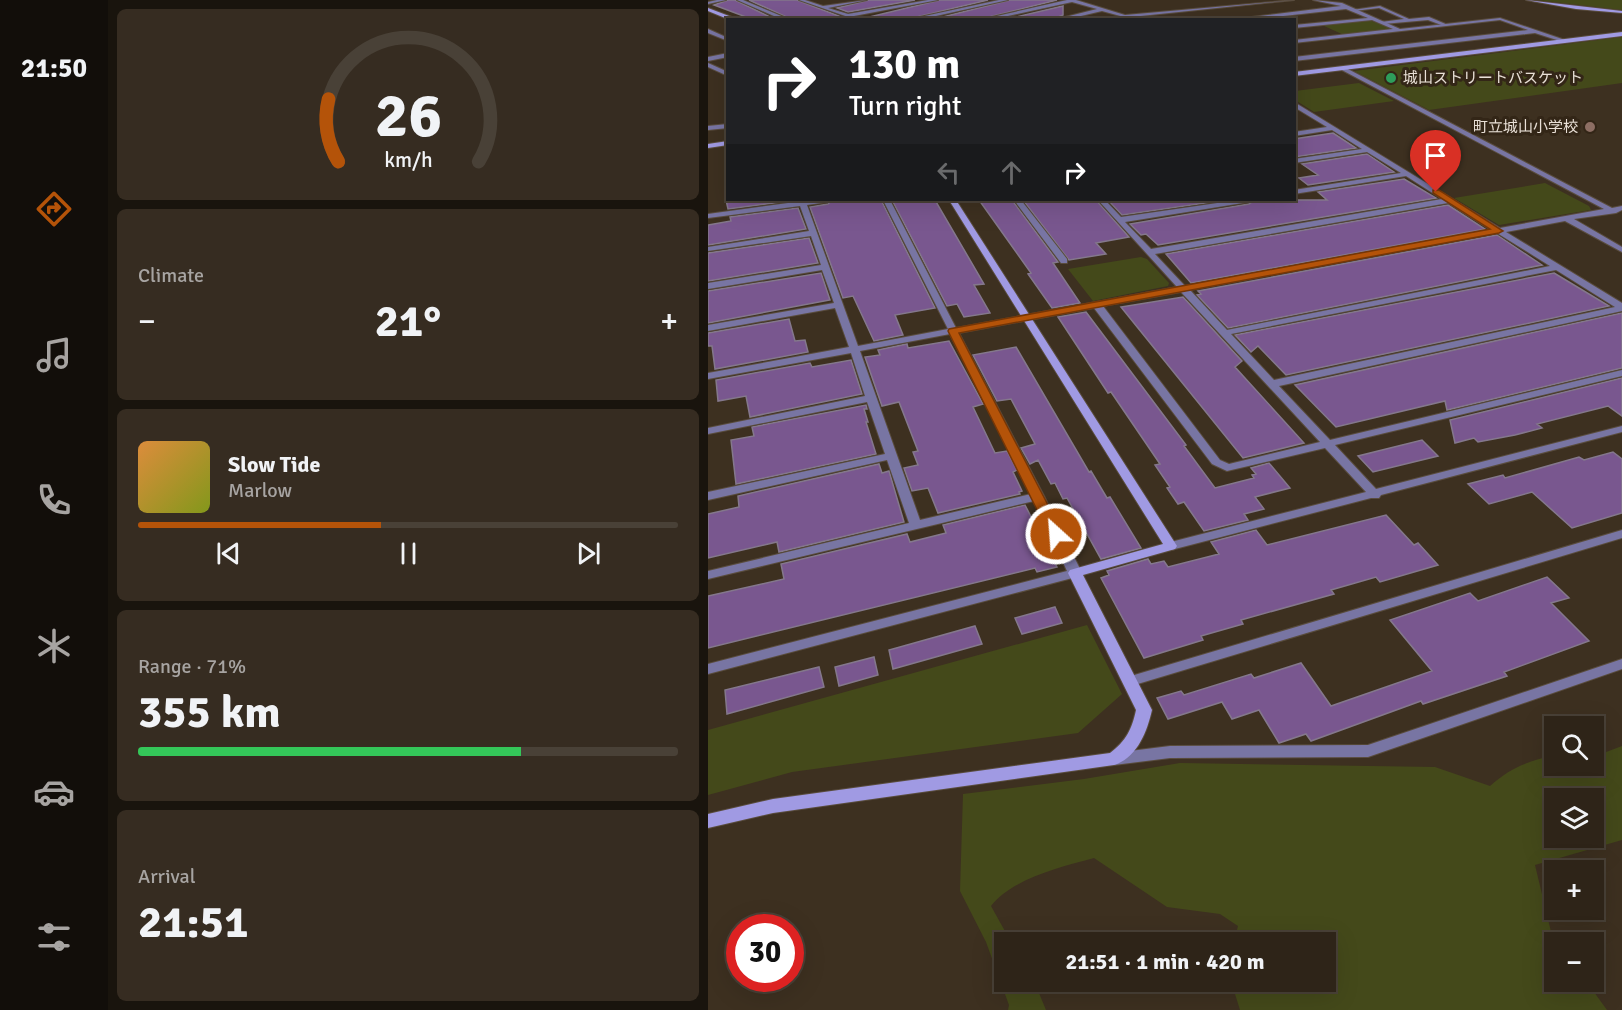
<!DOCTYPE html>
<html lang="en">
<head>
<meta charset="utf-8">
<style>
  body { margin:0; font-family:Signika,"Noto Sans JP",sans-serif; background:#362c21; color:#f1f3f6; height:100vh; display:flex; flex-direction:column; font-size:22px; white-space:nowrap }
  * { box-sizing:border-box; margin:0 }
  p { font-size:20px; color:#a7a4a2 }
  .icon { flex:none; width:33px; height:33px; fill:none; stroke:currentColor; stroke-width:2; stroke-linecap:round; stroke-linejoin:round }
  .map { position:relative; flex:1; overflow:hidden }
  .sheet { display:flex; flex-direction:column; gap:9px; padding:9px; background:#19140d; width:600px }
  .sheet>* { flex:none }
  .hud { position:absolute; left:18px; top:18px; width:570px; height:183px; border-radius:0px; box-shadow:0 6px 24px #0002,0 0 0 2px #494137; background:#202124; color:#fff; overflow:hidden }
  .controls { position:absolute; left:836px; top:716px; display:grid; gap:12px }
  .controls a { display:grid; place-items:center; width:60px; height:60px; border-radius:0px; background:#2e2418; box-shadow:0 6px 24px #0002,0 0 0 2px #494137; font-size:30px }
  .speed { position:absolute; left:18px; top:914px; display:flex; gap:12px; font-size:30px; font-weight:700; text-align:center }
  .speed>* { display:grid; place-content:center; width:78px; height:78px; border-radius:50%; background:#2e2418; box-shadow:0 6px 24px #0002,0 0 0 2px #494137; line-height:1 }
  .speed .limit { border:9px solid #d22; background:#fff; color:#111 }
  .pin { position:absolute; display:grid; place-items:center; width:51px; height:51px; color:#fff; margin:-62px -26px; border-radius:50% 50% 50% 0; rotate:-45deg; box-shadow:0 0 6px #0007 }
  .pin .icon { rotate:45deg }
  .me { position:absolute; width:66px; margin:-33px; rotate:334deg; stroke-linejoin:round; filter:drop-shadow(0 0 4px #0008) }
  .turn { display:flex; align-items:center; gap:21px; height:126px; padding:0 24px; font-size:27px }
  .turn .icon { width:78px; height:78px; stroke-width:2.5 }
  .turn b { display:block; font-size:42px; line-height:51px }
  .lanes { display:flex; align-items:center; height:57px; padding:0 24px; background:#0003; justify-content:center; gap:30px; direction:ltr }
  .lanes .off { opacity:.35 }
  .big { font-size:45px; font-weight:700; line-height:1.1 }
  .sheet .card { flex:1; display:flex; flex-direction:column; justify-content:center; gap:9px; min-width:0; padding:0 21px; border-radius:9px; background:#362c21 }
  .sheet .dial { align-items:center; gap:0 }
  .dial svg { height:156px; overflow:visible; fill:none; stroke:#494137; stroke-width:7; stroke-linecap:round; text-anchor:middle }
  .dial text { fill:#f1f3f6; stroke:none }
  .song { display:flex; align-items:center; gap:18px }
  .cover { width:72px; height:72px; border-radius:9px; background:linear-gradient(135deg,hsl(30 70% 55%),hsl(70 70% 35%)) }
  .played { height:6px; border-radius:3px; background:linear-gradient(90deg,#b45309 45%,#494137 45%) }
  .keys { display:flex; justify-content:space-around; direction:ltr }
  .heat { display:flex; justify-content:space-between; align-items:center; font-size:33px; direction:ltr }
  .charge { height:9px; border-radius:4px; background:linear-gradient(90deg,#34c759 71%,#494137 0) }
  .trip { position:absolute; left:286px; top:932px; width:342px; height:60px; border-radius:0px; background:#2e2418; box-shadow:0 6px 24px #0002,0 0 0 2px #494137; font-weight:700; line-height:60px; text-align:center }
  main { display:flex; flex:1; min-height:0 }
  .dock { display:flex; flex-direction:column; width:108px; justify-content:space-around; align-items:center; background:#120e0a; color:#a7a4a2 }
  .dock .icon { width:42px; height:42px }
  .dock .selected { color:#b45309 }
  .dock b { font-size:27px; color:#f1f3f6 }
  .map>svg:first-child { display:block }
</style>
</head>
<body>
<main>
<nav class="dock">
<b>21:50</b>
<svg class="icon selected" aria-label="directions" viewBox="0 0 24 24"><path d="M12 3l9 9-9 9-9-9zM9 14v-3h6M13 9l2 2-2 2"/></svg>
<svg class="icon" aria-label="music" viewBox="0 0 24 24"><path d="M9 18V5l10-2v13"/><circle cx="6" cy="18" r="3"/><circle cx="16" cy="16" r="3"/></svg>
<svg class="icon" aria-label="phone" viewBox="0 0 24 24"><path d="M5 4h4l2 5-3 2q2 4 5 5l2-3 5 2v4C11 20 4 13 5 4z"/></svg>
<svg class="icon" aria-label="climate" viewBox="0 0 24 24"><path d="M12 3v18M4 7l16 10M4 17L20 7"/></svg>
<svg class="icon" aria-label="car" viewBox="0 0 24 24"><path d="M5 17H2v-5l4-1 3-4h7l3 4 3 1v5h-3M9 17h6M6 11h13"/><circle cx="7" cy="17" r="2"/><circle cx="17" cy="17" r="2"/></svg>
<svg class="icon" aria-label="filters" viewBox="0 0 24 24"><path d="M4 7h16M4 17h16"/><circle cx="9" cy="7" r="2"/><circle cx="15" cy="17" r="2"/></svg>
</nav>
<section class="sheet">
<div class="card dial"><svg viewBox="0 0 100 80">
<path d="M14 69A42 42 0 1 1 86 69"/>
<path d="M14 69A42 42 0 0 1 9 37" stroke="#b45309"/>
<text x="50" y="56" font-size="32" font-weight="700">26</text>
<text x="50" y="72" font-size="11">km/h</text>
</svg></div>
<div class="card"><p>Climate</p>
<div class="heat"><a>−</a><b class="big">21°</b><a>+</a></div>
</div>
<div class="card">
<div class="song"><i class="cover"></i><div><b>Slow Tide</b><p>Marlow</p></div></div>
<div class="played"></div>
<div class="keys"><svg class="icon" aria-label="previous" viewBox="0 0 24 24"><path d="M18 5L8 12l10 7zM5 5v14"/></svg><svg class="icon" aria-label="pause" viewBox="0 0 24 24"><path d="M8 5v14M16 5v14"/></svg><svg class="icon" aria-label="next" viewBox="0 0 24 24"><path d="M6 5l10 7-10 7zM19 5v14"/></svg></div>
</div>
<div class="card"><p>Range · 71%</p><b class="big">355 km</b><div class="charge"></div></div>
<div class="card"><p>Arrival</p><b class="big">21:51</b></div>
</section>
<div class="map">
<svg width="914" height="1010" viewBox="0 0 914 1010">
  <rect width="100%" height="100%" fill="#3d3020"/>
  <path fill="#44491a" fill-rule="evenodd" d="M829,0H914V10Z
    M661,20L685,29L636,35L614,25Z
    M914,37V83L721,110L646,71Z
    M651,83L686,101L606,112L587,100V91Z
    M837,183L881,206L883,210L791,225L746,198Z
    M433,257L439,259L461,283L460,286L385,301L360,269Z
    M379,625L414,694L370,733L84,772L0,795V730Z
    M914,746V840L827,865L844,936L848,942H846V981H878L899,1010H532L523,981H618V942H526L530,926L512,914L459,907L386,858C353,867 305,878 283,906L303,942H297V981H326L338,1010H300L301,1005L278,942L252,891L255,794L376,779L472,763L727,767L782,786C803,767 819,762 846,755V765H885V757ZM846,798H885V837H846Z"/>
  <path fill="#79578f" stroke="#84788c" stroke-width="1.5" d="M20,0H27L68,20H46L6,5Z
    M41,0H89L141,20H85Z
    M161,0H207L140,12L129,8Z
    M232,0H280L196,20H149Z
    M302,0H349L269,20H223Z
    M355,6V15L343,20H295Z
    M625,133L648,148L586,157V139Z
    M659,154L686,172L600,185L591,178L610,175L594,164Z
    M696,179L728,198L450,245L438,234L433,235L422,224L541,204L547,200H619L610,192Z
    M18,200H89L20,209Z
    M125,200H173L227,308L187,315L195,335L166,341L145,296L135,298L102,207L120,204Z
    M184,200H227L276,284L266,285L282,313L256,317L249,304L239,306Z
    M271,200H304L350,262L345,263L372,303L344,308L320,274L323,273Z
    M315,200H388L421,237L388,243L398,254L361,260Z
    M400,200H518L414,215Z
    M740,205L777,229L483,283L458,254Z
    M90,208L98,229L0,245V225L23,221L22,217Z
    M789,235L834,265L520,328L489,295L493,294L490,291Z
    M101,238L110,263L0,281V253Z
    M113,273L122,300L0,323V291Z
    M846,273L901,306L578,375L550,346L543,352L527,335Z
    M475,297L534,361L527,367L596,443L535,458L413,307Z
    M378,312L478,445L476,446L507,488L546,478L544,475L548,474L543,468L561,463L582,488L547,497L556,509L536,514L540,520L496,531L476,502L470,504L459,488L462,487L447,465L452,464L403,392L400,393L350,317Z
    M914,313V368L739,410L737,401L628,427L587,385Z
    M81,319L87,341L97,340L100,352L7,369L4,346H0V333Z
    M241,341L275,404L265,407L287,453L299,451L309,470L305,472L314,491L311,492L312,494L230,513L220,488L204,491L196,468L210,465L205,452L210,451L191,402L174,406L157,357L172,355L170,350L199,344L200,348Z
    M308,347L381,472L383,471L399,498L402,497L433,548L393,559L359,498L355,499L347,483L343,484L330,460L322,464L313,448L327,444L303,399L289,401L265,355Z
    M143,360L154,394L42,417L38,396L10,401L8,380L102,363L104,367Z
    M914,378V416L900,406L829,424L834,428L807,435L770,442L766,438L747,443L742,420Z
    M158,405L159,409H156L160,422H158L168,454L28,484L23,440L46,436L44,427Z
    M714,440L730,456L665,472L650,456Z
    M905,452L914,459V513L864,528L824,492L781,504L760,484L795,475L797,478L871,457L876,460Z
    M171,464L174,473L181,471L196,522L71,552L69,542L0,558V514L31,507L30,496Z
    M317,505L349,567L329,572L327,568L0,648V596L76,579L73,564L199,534L202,542L238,533L235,525Z
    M678,515L706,545L710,543L730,565L672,582L668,577L623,590L626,594L533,620L535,624L493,636L495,640L436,658L393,578L401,575L399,571L440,559L443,564L456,561L460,567L511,554L503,542L548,530L559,545Z
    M839,577L861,598L843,603L881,641L796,672L799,676L715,704L713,701L603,741L598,734L571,743L551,710L524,719L514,702L460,719L449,698L473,691L476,695L543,674L546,678L593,663L623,706L724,671L682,620L762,593L770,601Z
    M347,607L354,623L314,634L307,618Z
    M267,626L274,644L185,669L181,650Z
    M166,657L170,675L131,686L127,667Z
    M111,667L116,687L19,714L17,690Z"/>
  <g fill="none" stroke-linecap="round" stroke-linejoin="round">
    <g stroke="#594c3d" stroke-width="2">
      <path id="lane" d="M672,6L701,19L721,17L740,25L736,26L720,20L675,24L673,22L696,19L671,8L646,11L644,10Z"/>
    </g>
    <g stroke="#594c3d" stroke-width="2">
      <path id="street" d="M9,0H18L0,4V2Z
        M29,0H35L83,20H75Z
        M91,0H97L115,6L159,0L120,8L140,14L220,0H230L146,16L148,18L146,19Z
        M291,0H300L210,20H198Z
        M359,0H368L417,15L586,0L423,17L427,20L394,11L356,20H345L389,9L364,2L282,20H271Z
        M605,0L634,3L692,29L792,18L860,41L855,42L827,33L586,61V57L820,30L792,20L586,43V40L685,29L664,20L586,28V25L660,18L638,9L539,20H519L633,6Z
        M0,29L20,38V41L0,33Z
        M20,53V57L0,61V57Z
        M0,63L20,72V76L0,67Z
        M632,67H636L904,208L914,206V210L908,213L866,219L914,247V252L857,221L798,232L914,303V311L571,386L622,440L914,370V376L627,445L668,489L914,426V432L673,495L671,498H663L463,550L457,546L459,543L658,492L617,448L519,471L504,464L386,308L251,333L336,496L374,573L372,576L0,674V664L359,571L326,501L0,579V571L201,523L179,460L0,500V492L177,454L159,402L0,434V428L157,396L143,353L0,379V373L141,347L127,308L0,331V325L126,303L114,270L0,289V283L113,265L103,236L0,251V247L101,231L92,206L0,218V214L95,201L123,200L120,202L99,205L150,346L240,329L175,200H182L248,328L469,287L390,200H397L413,217L530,200H545L541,202L417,222L443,249L734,199L698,176L586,194V190L693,173L659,152L586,163V159L654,149L624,130L586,136V132L619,127L586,107V102L792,228L896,209L632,69ZM740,203L783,230L477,286L447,254ZM789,233L842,266L519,330L482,290ZM848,270L907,307L566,380L523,334ZM473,292L612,442L521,464L512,460L395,306ZM242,334L323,494L212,520L152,351Z
        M20,124V128L0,130V126Z
        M306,200H313L359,259V263H353Z
        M914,530V538L423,686L418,685L416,681L418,677L423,676Z
        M914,659V669L660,757L462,758L406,765L400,763L398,759L400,755L406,753L462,746L660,745Z"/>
    </g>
    <g stroke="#594c3d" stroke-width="2">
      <path id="secondary" d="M818,0L914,11V13L868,9Z
        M0,8L29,19V20H22L0,11Z
        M914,32V36L586,76V72Z
        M20,141V145L0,148V144Z
        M241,200H248L469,546L467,549L375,575L444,710C439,732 429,758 406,765L65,813L0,828V814L65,799L402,753C418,741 424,729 428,710L360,573L362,570L455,544Z"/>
    </g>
    <use href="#lane" fill="#7875a3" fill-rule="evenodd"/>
    <use href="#street" fill="#7875a3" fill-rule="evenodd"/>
    <use href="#secondary" fill="#a09ae3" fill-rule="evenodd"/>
  </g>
  <path fill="#b45309" stroke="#753606" stroke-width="1.5" d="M725,190H731L795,231L791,233L251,333L355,534L353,538H343L240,331L241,329L782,229L725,193Z"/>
  <circle fill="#2e9e5b" stroke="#332617" stroke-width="2" cx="683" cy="78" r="6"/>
  <circle fill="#8d6e63" stroke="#332617" stroke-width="2" cx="882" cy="127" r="6"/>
  <g text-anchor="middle" stroke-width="6" stroke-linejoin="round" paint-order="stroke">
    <g font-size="15" fill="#e9e0d7" stroke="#332617" text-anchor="start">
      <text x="695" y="83">城山ストリートバスケット</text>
      <text x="870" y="132" text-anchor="end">町立城山小学校</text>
    </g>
  </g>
</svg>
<div class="controls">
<a><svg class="icon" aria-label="search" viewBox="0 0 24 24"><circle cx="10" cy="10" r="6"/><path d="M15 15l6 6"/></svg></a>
<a><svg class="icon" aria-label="layers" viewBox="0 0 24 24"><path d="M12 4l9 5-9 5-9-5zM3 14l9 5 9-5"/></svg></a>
<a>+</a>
<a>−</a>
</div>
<div class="speed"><div class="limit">30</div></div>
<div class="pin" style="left:728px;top:192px;background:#d93025"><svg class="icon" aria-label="arrive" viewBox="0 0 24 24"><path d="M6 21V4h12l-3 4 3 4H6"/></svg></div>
<svg class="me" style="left:348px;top:534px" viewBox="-20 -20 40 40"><circle r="17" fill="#b45309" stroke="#fff" stroke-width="3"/><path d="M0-11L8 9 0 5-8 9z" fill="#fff"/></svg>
<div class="trip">21:51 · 1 min · 420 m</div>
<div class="hud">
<div class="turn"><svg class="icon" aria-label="right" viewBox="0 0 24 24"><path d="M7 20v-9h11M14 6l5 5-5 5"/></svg><div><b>130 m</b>Turn right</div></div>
<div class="lanes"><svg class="icon off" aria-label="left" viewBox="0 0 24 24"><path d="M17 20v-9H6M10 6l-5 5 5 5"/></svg><svg class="icon off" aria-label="ahead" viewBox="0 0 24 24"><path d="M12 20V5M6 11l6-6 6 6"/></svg><svg class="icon" aria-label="right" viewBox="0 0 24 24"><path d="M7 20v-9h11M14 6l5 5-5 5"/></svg></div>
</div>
</div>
</main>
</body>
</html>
